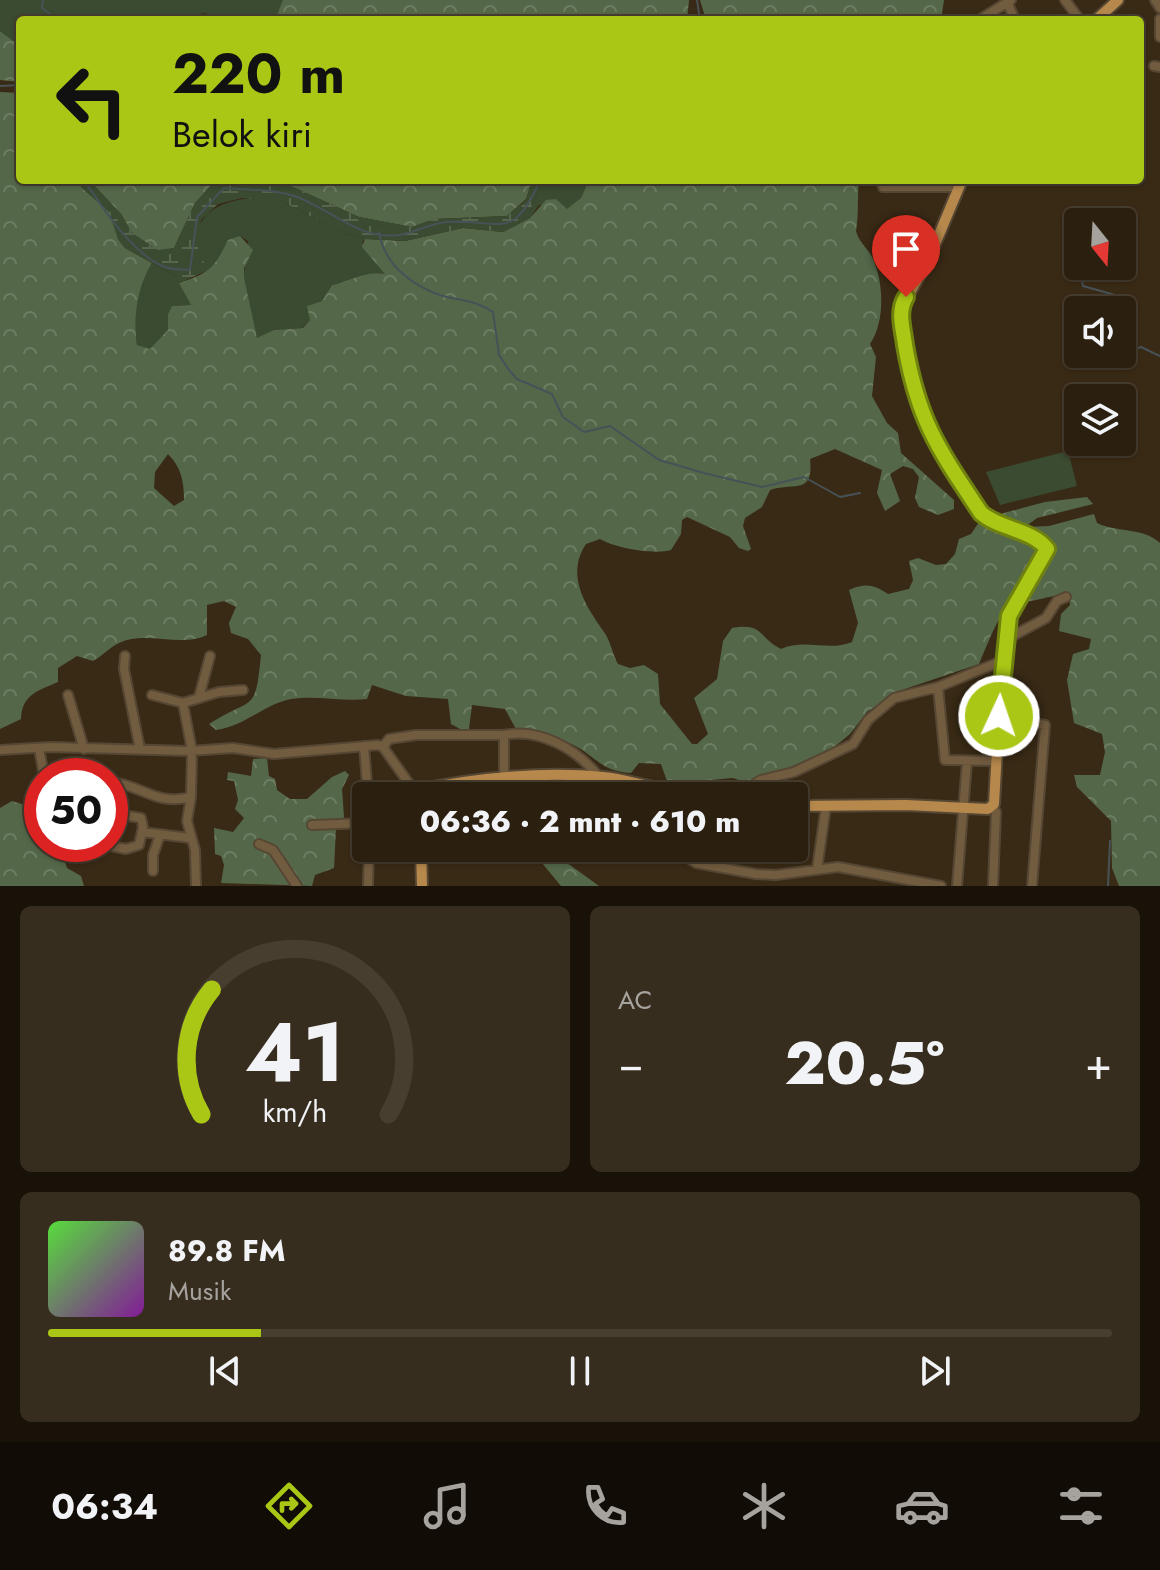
<!DOCTYPE html>
<html lang="id">
<head>
<meta charset="utf-8">
<style>
  body { margin:0; font-family:Jost,sans-serif; background:#372d1e; color:#f1f3f6; height:100vh; display:flex; flex-direction:column; font-size:30px; white-space:nowrap }
  * { box-sizing:border-box; margin:0 }
  p { font-size:26px; color:#a6a39f }
  .icon { flex:none; width:44px; height:44px; fill:none; stroke:currentColor; stroke-width:2; stroke-linecap:round; stroke-linejoin:round }
  .map { position:relative; height:886px; overflow:hidden }
  .sheet { display:flex; flex-direction:column; gap:20px; padding:20px; background:#181209; flex:1 }
  .sheet>* { flex:none }
  .banner { position:absolute; left:16px; top:16px; width:1128px; height:168px; border-radius:8px; box-shadow:0 2px 6px #0004,0 0 0 2px #473e30; background:#abc716; color:#111; overflow:hidden }
  .needle { width:52px; rotate:162deg }
  .buttons { position:absolute; left:1064px; top:208px; display:grid; gap:16px }
  .buttons a { display:grid; place-items:center; width:72px; height:72px; border-radius:8px; background:#2b2010; box-shadow:0 2px 6px #0004,0 0 0 2px #473e30; font-size:40px }
  .speed { position:absolute; left:24px; top:758px; display:flex; gap:16px; font-size:40px; font-weight:700; text-align:center }
  .speed>* { display:grid; place-content:center; width:104px; height:104px; border-radius:50%; background:#2b2010; box-shadow:0 2px 6px #0004,0 0 0 2px #473e30; line-height:1 }
  .speed .limit { border:12px solid #d22; background:#fff; color:#111 }
  .pin { position:absolute; display:grid; place-items:center; width:68px; height:68px; color:#fff; margin:-82px -34px; border-radius:50% 50% 50% 0; rotate:-45deg; box-shadow:0 0 8px #0007 }
  .pin .icon { rotate:45deg }
  .me { position:absolute; width:88px; margin:-44px; rotate:3deg; stroke-linejoin:round; filter:drop-shadow(0 0 6px #0008) }
  .turn { display:flex; align-items:center; gap:28px; height:168px; padding:0 24px; font-size:36px }
  .turn .icon { width:104px; height:104px; stroke-width:2.5 }
  .turn b { display:block; font-size:56px; line-height:68px }
  .big { font-size:60px; font-weight:800; line-height:1.1 }
  .sheet .tile { flex:1; display:flex; flex-direction:column; justify-content:center; gap:12px; min-width:0; padding:0 28px; border-radius:12px; background:#372d1e }
  .sheet .dial { align-items:center; gap:0 }
  .dial svg { height:208px; overflow:visible; fill:none; stroke:#473e30; stroke-width:7; stroke-linecap:round; text-anchor:middle }
  .dial text { fill:#f1f3f6; stroke:none }
  .song { display:flex; align-items:center; gap:24px }
  .cover { width:96px; height:96px; border-radius:12px; background:linear-gradient(135deg,hsl(110 70% 55%),hsl(290 70% 35%)) }
  .played { height:8px; border-radius:4px; background:linear-gradient(90deg,#abc716 20%,#473e30 20%) }
  .keys { display:flex; justify-content:space-around; direction:ltr }
  .heat { display:flex; justify-content:space-between; align-items:center; font-size:44px; direction:ltr }
  .sheet .tiles { flex:1; display:grid; gap:20px; grid-template-columns:1fr 1fr }
  .tile:last-child { grid-column:span 2 }
  .trip { position:absolute; left:352px; top:782px; width:456px; height:80px; border-radius:8px; background:#2b2010; box-shadow:0 2px 6px #0004,0 0 0 2px #473e30; font-weight:800; line-height:80px; text-align:center }
  .tabs { display:flex; height:128px; justify-content:space-around; align-items:center; background:#110d06; color:#a6a39f }
  .tabs .icon { width:56px; height:56px }
  .tabs .selected { color:#abc716 }
  .tabs b { font-size:36px; color:#f1f3f6 }
  .map>svg:first-child { display:block }
</style>
</head>
<body>
<div class="map">
<svg width="1160" height="886" viewBox="0 0 1160 886">
  <defs>
    <pattern id="forest-crowns" width="20" height="18" patternUnits="userSpaceOnUse" patternTransform="scale(2)"><rect width="20" height="18" fill="#546849"/><path d="M2 6a3 3 0 1 1 6 0M12 15a3 3 0 1 1 6 0" fill="none" stroke="#6d7d62"/></pattern>
    <pattern id="wetland-marsh" width="20" height="14" patternUnits="userSpaceOnUse" patternTransform="scale(2)"><rect width="20" height="14" fill="#3a4b31"/><path d="M1 5h8M5 5V1M11 12h8M15 12V8" fill="none" stroke="#57654e"/></pattern>
  </defs>
  <rect width="100%" height="100%" fill="#392a15"/>
  <path fill="#3a4b31" d="M0,0H283L285,2L275,20H223L205,13L170,20H20V46L0,31Z
    M543,180H589L581,198L567,210L539,205L530,218V211Z
    M252,198L283,202L343,233L365,239L362,242L386,274C367,270 350,281 332,285L322,301L308,306L310,320L302,328L274,330L257,339C253,320 246,299 244,280C243,266 249,256 248,241L240,236C224,246 222,263 206,271C183,225 207,202 252,198Z
    M152,263L176,276L191,305L172,306L168,314L169,330L150,350L137,345C133,318 136,286 152,263Z
    M1068,451L1077,486L1000,505L986,472Z"/>
  <path fill="url(#forest-crowns)" fill-rule="evenodd" d="M283,0H689L687,20H275Z
    M700,0H944L941,20H706Z
    M0,31L20,46V82L0,80Z
    M0,92L20,93V180H79L82,188L110,212L118,239L125,248L152,263C137,286 133,318 137,345L150,349L168,330V314L172,306L191,305L179,283C210,273 215,267 228,240L240,236L253,250L244,268V278L257,338L274,330L303,328L310,320L307,306L322,301L332,285C350,281 366,270 385,274L362,247L365,239L405,241L463,228L503,232L530,218L546,200L556,199L567,209L581,198L589,180H859C857,198 859,214 856,231C859,243 868,248 873,259C884,284 885,322 870,344L876,357L872,396L887,423L898,433L901,453L954,500V509L938,515L919,507L915,498L919,477L913,469L903,466L890,474L900,501L885,511L877,493L882,470L835,449L810,459C814,496 793,482 770,490L762,507L745,518L743,526L751,549L748,551L739,548L730,537L687,517L682,520L681,534L671,550C654,555 615,548 600,539L586,544C564,577 588,609 606,635C611,644 613,655 618,664L630,668L644,665L658,674L660,704L692,744H697L708,734L694,698L717,679L723,641L732,628C764,622 758,638 781,649C805,638 829,652 852,642L858,623L849,590C865,583 873,584 888,594L909,589L913,580L909,561L918,558L936,565L946,564L955,554L959,539L971,534L981,519L1045,502L1087,497L1093,504L1037,518L1025,527L1049,526L1094,514L1097,523C1117,533 1143,527 1160,543V886H1119L1112,868L1111,821L1077,787L1074,775H1100L1105,752L1102,734L1074,723L1067,680L1073,654L1089,649L1091,639L1059,631L1061,614L1070,605L1069,592C999,611 1009,593 979,664L899,691L867,712L850,734L833,748L784,770L774,793L733,778L668,784L661,764L639,763L631,773C603,771 600,761 579,748C559,737 539,731 516,729L505,709L472,705L469,729L462,730L451,724L448,699L406,696L372,685L367,699C342,702 317,695 291,699C264,704 246,726 216,730L209,724C254,695 255,715 261,655L248,639L231,633L229,623L236,607L224,601L207,605V635C180,648 146,630 119,643C110,647 102,656 93,661L77,656L58,668V682C38,691 22,694 21,719L0,729ZM168,454C181,467 184,481 184,500L174,506L154,488L155,472Z
    M89,180H216L195,203L174,248L158,251L132,233L121,214Z
    M278,180H447L466,185L482,180H532L526,199L507,216L434,219L412,227L359,217Z
    M267,758L269,776L275,779L277,790L290,799H307L332,777L345,771L349,775L342,789L344,817L336,828L334,868L315,875L312,886L221,883L224,865L221,856L215,854L214,828L233,832L244,818L235,809L238,800L234,781L227,780L228,772L251,776L253,759Z
    M12,801L25,805L42,820V844H59L67,868L81,876L84,886H0V808Z
    M543,853L570,865L599,886H561L542,863Z"/>
  <path fill="url(#wetland-marsh)" d="M79,180H89L121,214L132,233L158,250L174,248L195,203L216,180H278L359,217L412,227L434,219L507,216L526,200L532,180H543L530,211V218L503,232L463,228L405,241L365,239L343,233L283,202L242,198L218,204L201,220L199,244L206,271L179,283L176,276L125,248L118,239L109,212L82,188Z"/>
  <g fill="none" stroke-linecap="round" stroke-linejoin="round">
    <path stroke="#475258" stroke-width="2" d="M43,0L42,8L58,20
      M697,0L700,20
      M0,86L20,85
      M84,180C102,207 134,256 165,267C172,270 182,269 190,270L197,217L224,188C246,190 276,189 297,197C332,210 358,240 399,235C415,233 430,223 447,222C501,219 513,243 540,180
      M1072,226L1078,262
      M379,232C384,261 405,280 432,292C454,302 471,297 493,312L499,355L509,370L517,379L552,394L563,417L584,432L610,426L659,460L704,473L762,487L804,477L840,497L860,493
      M1079,266L1083,286L1115,295L1121,310
      M1122,321L1126,353L1141,347L1160,356
      M1108,886L1110,841"/>
    <g stroke="#564734" stroke-width="12">
      <path id="minor" d="M1065,0L1080,20
        M1155,0L1160,8
        M1008,4L1015,20
        M1160,19V37
        M979,20L1011,0
        M1154,66L1160,67
        M881,180L883,187H960
        M1005,640L1046,618L1057,601L1066,597
        M125,656L124,669L140,749
        M938,687L945,760L997,761
        M68,695L84,749
        M152,695L183,703L219,692L243,690
        M199,697L210,656
        M183,703L192,751L191,797
        M999,716L1045,725L1032,886
        M504,735C540,728 577,749 599,777
        M364,746L368,796
        M383,747L389,739L416,735H504V779
        M39,748L44,776
        M0,750L50,747L189,751L233,748L274,754L378,745L383,747L415,792
        M576,776L583,796
        M616,779L620,796
        M110,782C143,785 155,806 191,797L187,821L195,850L196,886
        M483,782L484,796
        M745,790L761,780L794,772L853,744L868,720L894,698L938,687L1002,661
        M992,807L996,812L993,886
        M312,825L366,823
        M142,832L190,838
        M101,844L126,849L139,845L143,827L141,818L110,813
        M259,844L273,850L297,886
        M672,848L696,863L756,874L776,875L838,867L941,886
        M421,857L440,856L458,848
        M817,869L826,806
        M153,871V855L160,835
        M368,886L369,848
        M957,886L967,762"/>
    </g>
    <g stroke="#564734" stroke-width="14">
      <path id="major" d="M1096,20L1118,0
        M415,796L418,790C476,778 544,771 603,777C625,779 647,787 669,790C707,794 719,779 760,796
        M794,806L906,805L988,809L994,804L1002,661L1009,616L1047,549C1033,530 999,529 981,513L927,429L911,377L900,310L928,261L962,180
        M421,848L422,886"/>
    </g>
    <use href="#minor" stroke="#725c3f" stroke-width="8"/>
    <use href="#major" stroke="#b6884c" stroke-width="10"/>
  </g>
  <g fill="none" stroke-linecap="round" stroke-linejoin="round">
    <g stroke="#6f810e" stroke-width="20">
      <path id="route" d="M906,297C897,312 903,328 905,345C918,421 939,450 981,513C999,529 1033,530 1047,549L1009,616L999,716"/>
    </g>
    <use href="#route" stroke="#abc716" stroke-width="14"/>
  </g>
</svg>
<div class="buttons">
<a><svg class="needle" viewBox="-14 -14 28 28"><path d="M0-13l5 13h-10z" fill="#e53935"/><path d="M0 13l5-13h-10z" fill="#a6a39f"/></svg></a>
<a><svg class="icon" aria-label="sound" viewBox="0 0 24 24"><path d="M4 9h4l5-4v14l-5-4H4zM17 9q2 3 0 6"/></svg></a>
<a><svg class="icon" aria-label="layers" viewBox="0 0 24 24"><path d="M12 4l9 5-9 5-9-5zM3 14l9 5 9-5"/></svg></a>
</div>
<div class="speed"><div class="limit">50</div></div>
<div class="pin" style="left:906px;top:297px;background:#d93025"><svg class="icon" aria-label="arrive" viewBox="0 0 24 24"><path d="M6 21V4h12l-3 4 3 4H6"/></svg></div>
<svg class="me" style="left:999px;top:716px" viewBox="-20 -20 40 40"><circle r="17" fill="#abc716" stroke="#fff" stroke-width="3"/><path d="M0-11L8 9 0 5-8 9z" fill="#fff"/></svg>
<div class="trip">06:36 · 2 mnt · 610 m</div>
<div class="banner">
<div class="turn"><svg class="icon" aria-label="left" viewBox="0 0 24 24"><path d="M17 20v-9H6M10 6l-5 5 5 5"/></svg><div><b>220 m</b>Belok kiri</div></div>
</div>
</div>
<section class="sheet">
<div class="tiles">
<div class="tile dial"><svg viewBox="0 0 100 80">
<path d="M14 69A42 42 0 1 1 86 69"/>
<path d="M14 69A42 42 0 0 1 18 21" stroke="#abc716"/>
<text x="50" y="56" font-size="32" font-weight="700">41</text>
<text x="50" y="72" font-size="11">km/h</text>
</svg></div>
<div class="tile"><p>AC</p>
<div class="heat"><a>−</a><b class="big">20.5°</b><a>+</a></div>
</div>
<div class="tile">
<div class="song"><i class="cover"></i><div><b>89.8 FM</b><p>Musik</p></div></div>
<div class="played"></div>
<div class="keys"><svg class="icon" aria-label="previous" viewBox="0 0 24 24"><path d="M18 5L8 12l10 7zM5 5v14"/></svg><svg class="icon" aria-label="pause" viewBox="0 0 24 24"><path d="M8 5v14M16 5v14"/></svg><svg class="icon" aria-label="next" viewBox="0 0 24 24"><path d="M6 5l10 7-10 7zM19 5v14"/></svg></div>
</div>
</div>
</section>
<nav class="tabs">
<b>06:34</b>
<svg class="icon selected" aria-label="directions" viewBox="0 0 24 24"><path d="M12 3l9 9-9 9-9-9zM9 14v-3h6M13 9l2 2-2 2"/></svg>
<svg class="icon" aria-label="music" viewBox="0 0 24 24"><path d="M9 18V5l10-2v13"/><circle cx="6" cy="18" r="3"/><circle cx="16" cy="16" r="3"/></svg>
<svg class="icon" aria-label="phone" viewBox="0 0 24 24"><path d="M5 4h4l2 5-3 2q2 4 5 5l2-3 5 2v4C11 20 4 13 5 4z"/></svg>
<svg class="icon" aria-label="climate" viewBox="0 0 24 24"><path d="M12 3v18M4 7l16 10M4 17L20 7"/></svg>
<svg class="icon" aria-label="car" viewBox="0 0 24 24"><path d="M5 17H2v-5l4-1 3-4h7l3 4 3 1v5h-3M9 17h6M6 11h13"/><circle cx="7" cy="17" r="2"/><circle cx="17" cy="17" r="2"/></svg>
<svg class="icon" aria-label="filters" viewBox="0 0 24 24"><path d="M4 7h16M4 17h16"/><circle cx="9" cy="7" r="2"/><circle cx="15" cy="17" r="2"/></svg>
</nav>
</body>
</html>
